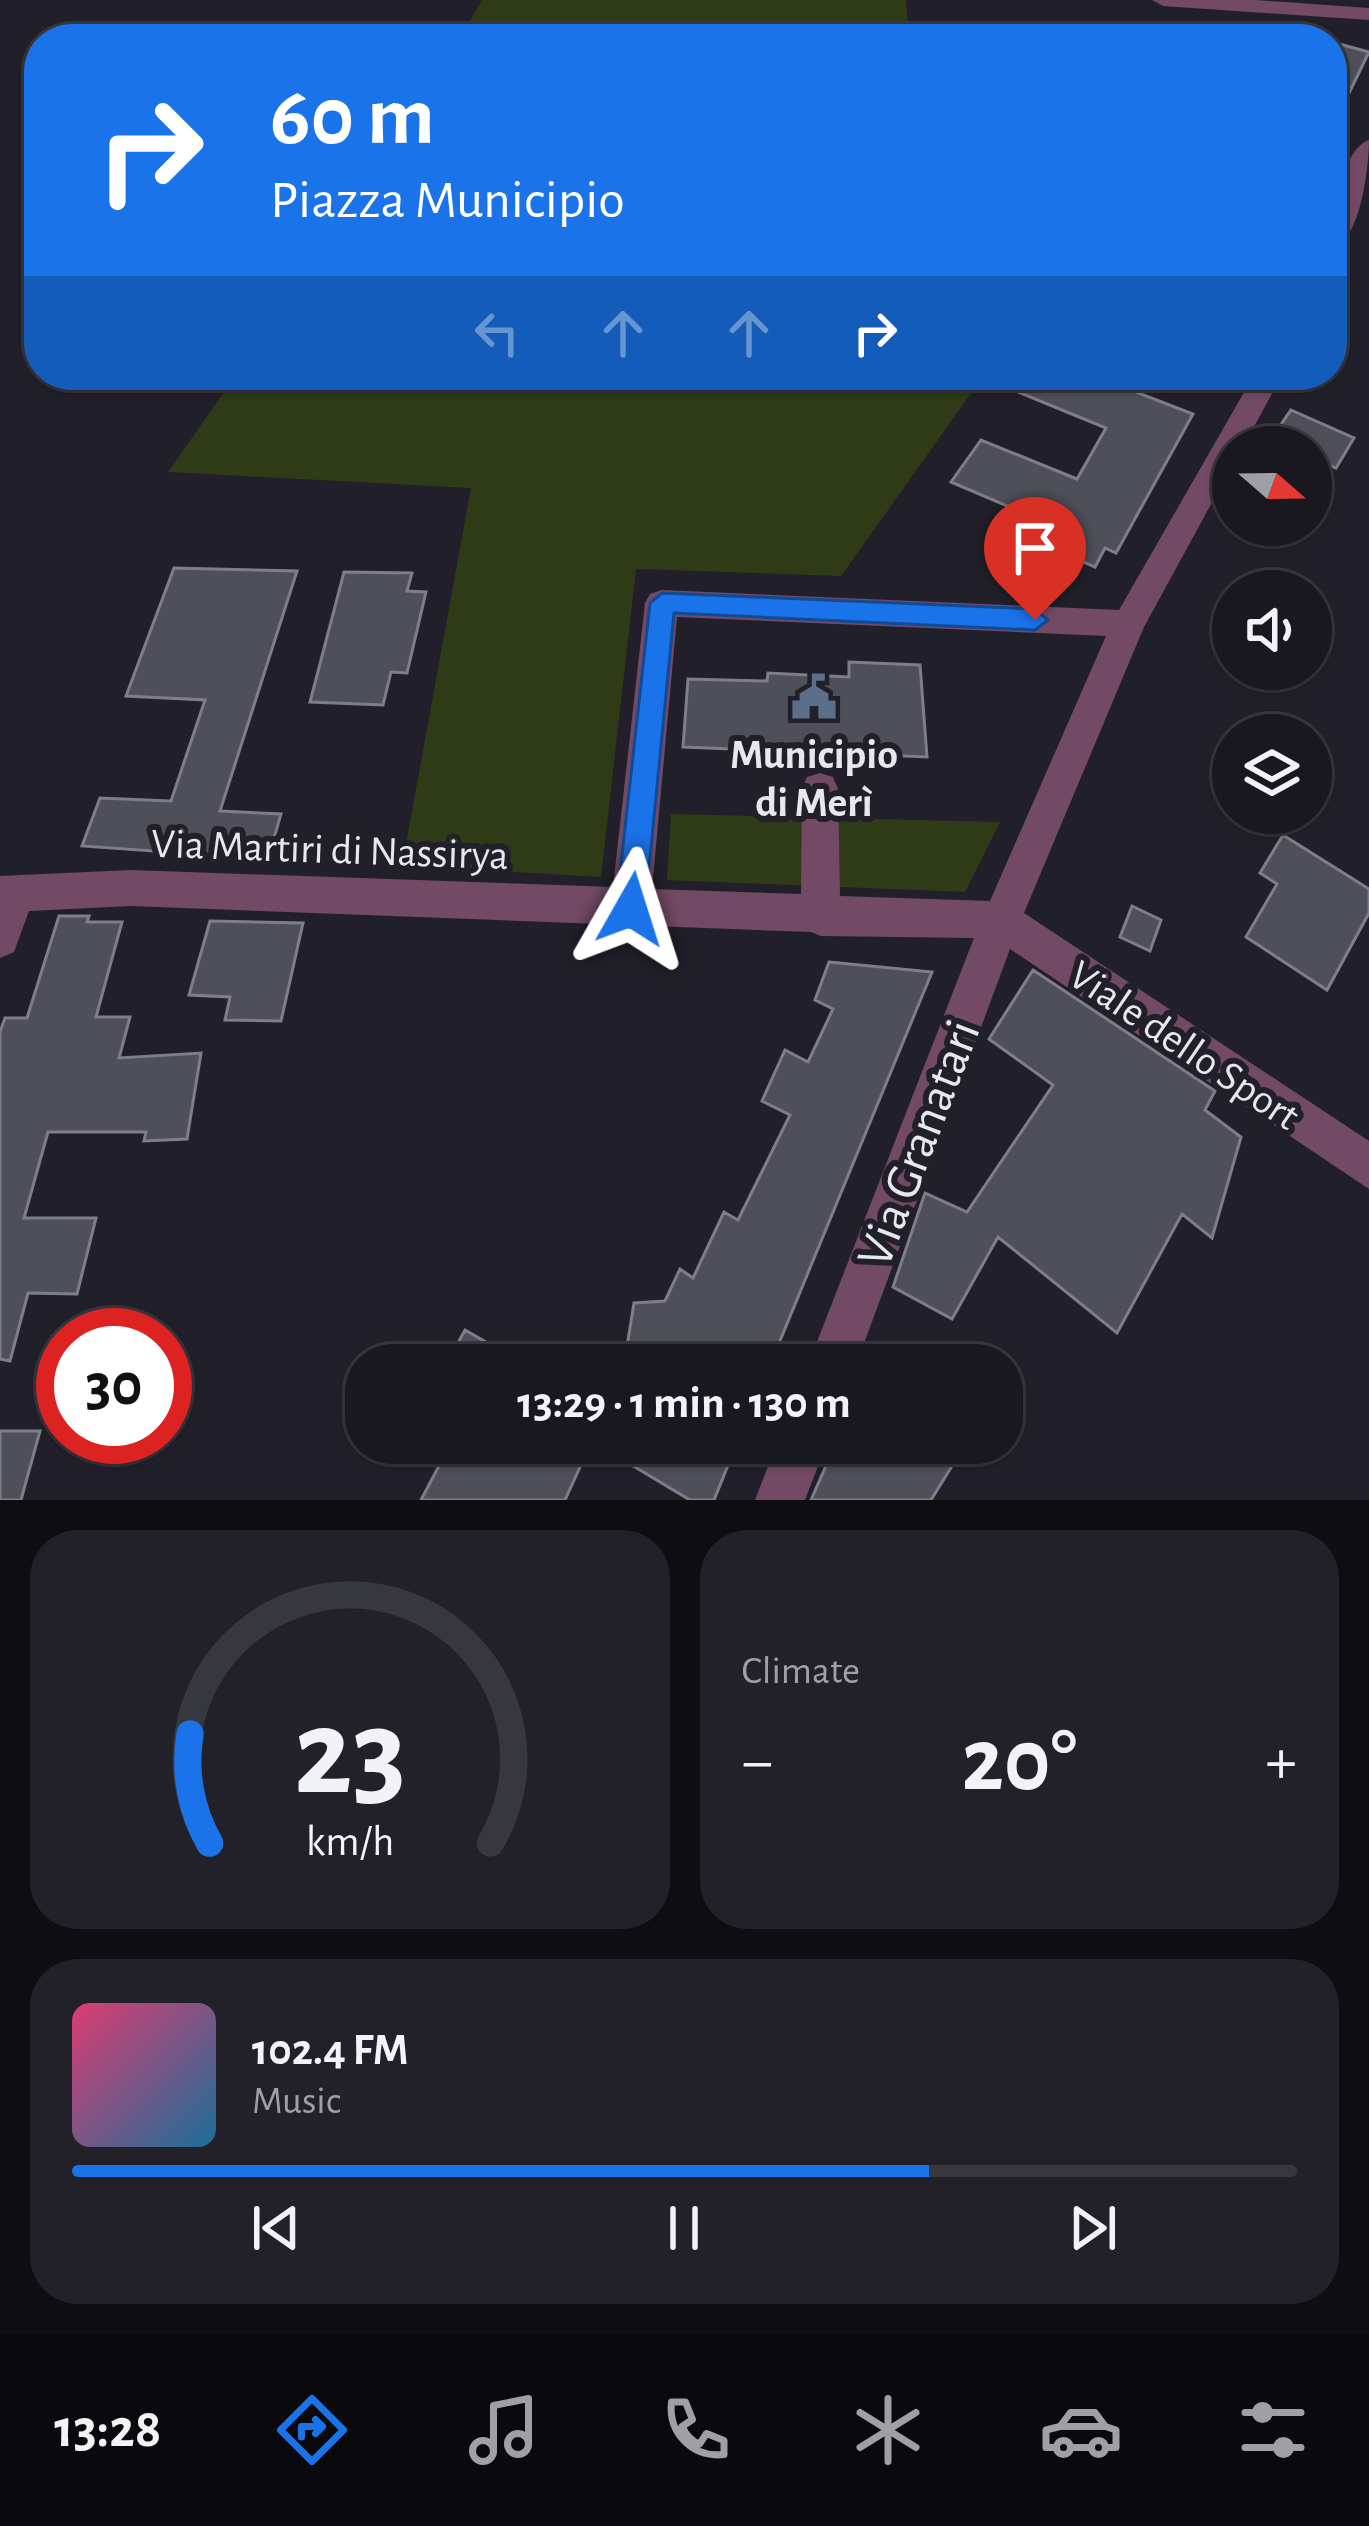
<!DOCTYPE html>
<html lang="en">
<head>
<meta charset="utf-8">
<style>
  body { margin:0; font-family:"Alegreya Sans",sans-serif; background:#222129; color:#f1f3f6; height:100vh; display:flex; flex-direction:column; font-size:45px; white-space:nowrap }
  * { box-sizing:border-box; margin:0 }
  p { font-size:39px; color:#9fa0a5 }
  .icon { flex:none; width:66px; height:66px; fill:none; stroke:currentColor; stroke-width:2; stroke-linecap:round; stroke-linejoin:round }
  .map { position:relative; height:1500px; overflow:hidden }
  .side { display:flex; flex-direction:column; gap:30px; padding:30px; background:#0e0d12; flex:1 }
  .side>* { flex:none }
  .hud { position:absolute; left:24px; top:24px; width:1323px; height:366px; border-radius:48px; box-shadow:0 3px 9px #0004,0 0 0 3px #37373e; background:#1a73e8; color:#fff; overflow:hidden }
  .needle { width:78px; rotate:110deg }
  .fabs { position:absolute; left:1212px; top:426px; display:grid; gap:24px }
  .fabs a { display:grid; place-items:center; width:120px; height:120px; border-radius:50%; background:#191820; box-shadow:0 3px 9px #0004,0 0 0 3px #37373e; font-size:60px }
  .speed { position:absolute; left:36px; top:1308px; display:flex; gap:24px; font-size:60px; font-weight:700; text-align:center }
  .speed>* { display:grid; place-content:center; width:156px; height:156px; border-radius:50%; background:#191820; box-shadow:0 3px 9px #0004,0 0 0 3px #37373e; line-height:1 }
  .speed .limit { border:18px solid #d22; background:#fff; color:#111 }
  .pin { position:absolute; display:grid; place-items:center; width:102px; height:102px; color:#fff; margin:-123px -51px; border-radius:50% 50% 50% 0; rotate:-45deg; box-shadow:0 0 12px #0007 }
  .pin .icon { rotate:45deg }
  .me { position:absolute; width:132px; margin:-66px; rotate:6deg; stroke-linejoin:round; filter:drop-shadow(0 0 9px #0008) }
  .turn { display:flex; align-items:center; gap:42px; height:252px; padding:0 48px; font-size:54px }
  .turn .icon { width:156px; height:156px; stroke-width:2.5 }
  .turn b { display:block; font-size:84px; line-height:102px }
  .lanes { display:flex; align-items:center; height:114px; padding:0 48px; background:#0003; justify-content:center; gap:60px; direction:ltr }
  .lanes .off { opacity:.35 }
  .big { font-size:90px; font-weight:700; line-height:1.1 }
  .side .tile { flex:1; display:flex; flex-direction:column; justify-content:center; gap:18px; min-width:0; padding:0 42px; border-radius:48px; background:#222129 }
  .side .dial { align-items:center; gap:0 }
  .dial svg { height:312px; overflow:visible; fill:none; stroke:#37373e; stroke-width:7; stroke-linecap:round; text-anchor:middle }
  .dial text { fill:#f1f3f6; stroke:none }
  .song { display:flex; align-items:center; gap:36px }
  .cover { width:144px; height:144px; border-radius:18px; background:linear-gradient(135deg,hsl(340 70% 55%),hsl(200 70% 35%)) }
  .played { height:12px; border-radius:6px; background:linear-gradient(90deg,#1a73e8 70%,#37373e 70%) }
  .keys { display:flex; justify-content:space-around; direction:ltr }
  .heat { display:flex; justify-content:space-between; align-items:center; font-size:66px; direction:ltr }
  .side .tiles { flex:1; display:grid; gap:30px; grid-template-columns:1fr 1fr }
  .tile:last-child { grid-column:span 2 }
  .trip { position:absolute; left:345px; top:1344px; width:678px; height:120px; border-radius:48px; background:#191820; box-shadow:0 3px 9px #0004,0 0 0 3px #37373e; font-weight:700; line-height:120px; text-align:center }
  .tabs { display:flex; height:192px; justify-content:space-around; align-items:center; background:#0a0a0d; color:#9fa0a5 }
  .tabs .icon { width:84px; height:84px }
  .tabs .selected { color:#1a73e8 }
  .tabs b { font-size:54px; color:#f1f3f6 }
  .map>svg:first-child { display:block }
</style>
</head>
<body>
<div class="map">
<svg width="1369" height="1500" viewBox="0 0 1369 1500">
  <rect width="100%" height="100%" fill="#21202a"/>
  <path fill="#2f3b17" d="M482,0H906L909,39H459Z
    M236,375H984L841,576L636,569L601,877L402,866L471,488L168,472Z
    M671,814L1000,822L965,892L667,880Z"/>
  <path fill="#4f4f5a" stroke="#7e7e8b" stroke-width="3" d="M1332,42L1369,52L1332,128Z
    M977,375H1092L1193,414L1116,553L1105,548L1095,567L1055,550L1066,531L951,482L981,440L1077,479L1106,428Z
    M1291,410L1354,438L1336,468L1311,457V447H1289L1271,439Z
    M174,568L297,571L220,811L281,814L268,859L82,846L100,798L171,801L205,700L126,696Z
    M344,572L412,573L407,591L426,592L407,673L391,672L383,705L310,702Z
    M849,662L920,665L927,757L683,747L688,679L767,681L768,673L849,677Z
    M1283,835L1369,889V913L1327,990L1246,937L1277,884L1260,873Z
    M1132,906L1161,920L1150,951L1120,937Z
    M59,916H89L87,922H122L96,1017H130L119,1058L201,1053L187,1139L144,1141L146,1132H48L24,1218H96L77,1294L28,1293L10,1361L0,1359V1032L5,1018H27Z
    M210,921L303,923L281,1021L225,1020L230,997L189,995Z
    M829,962L932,972L770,1365H624L634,1303L665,1301L680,1269L693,1278L724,1212L738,1220L790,1115L762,1101L785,1050L808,1062L833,1009L815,1000Z
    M1033,970L1215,1091L1205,1110L1241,1137L1212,1238L1182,1214L1117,1333L998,1237L952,1319L893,1287L925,1193L967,1212L1053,1085L989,1039Z
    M465,1330L526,1365H446Z
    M0,1431H40L21,1500H0Z
    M451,1443H591L565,1500H421Z
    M595,1443H737L714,1500H690Z
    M836,1443H933L955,1461L931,1500H811Z"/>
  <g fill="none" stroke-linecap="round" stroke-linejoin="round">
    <path fill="#734a65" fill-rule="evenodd" d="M1152,0H1256L1369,8V20L1163,6Z
      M1369,140C1369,166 1361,240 1332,249C1332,221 1340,150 1369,140Z
      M1254,375H1282L1243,447H1233V464L1144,627L1024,913L1369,1141V1189L1010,949L856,1365H808L974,938L821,936L811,932L131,906L29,911L14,952L0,958V876L131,870L613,887L645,603L650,594L662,590L1119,610ZM677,617L1106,636L990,901L840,896L838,789L833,777L820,773L807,777L802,789L801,894L652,889Z
      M777,1443H827L805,1500H755Z"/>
  </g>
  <path fill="#1a73e8" stroke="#114b97" stroke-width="3" d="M662,593L1035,609L1048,620L1035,630L674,613L645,909L641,919L631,923L620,919L616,909L650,603Z"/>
  <defs>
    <g id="civic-bare" transform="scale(3.6)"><path d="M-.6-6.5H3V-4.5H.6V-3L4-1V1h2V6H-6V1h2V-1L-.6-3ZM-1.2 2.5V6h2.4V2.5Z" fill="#5c6f8a" stroke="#21202a" stroke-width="2.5" paint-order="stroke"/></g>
  </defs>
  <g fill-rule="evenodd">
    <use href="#civic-bare" x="814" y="697"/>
  </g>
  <g text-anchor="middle" stroke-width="12" stroke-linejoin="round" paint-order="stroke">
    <g font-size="42" font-weight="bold" fill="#e7e7ee" stroke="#21202a">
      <text x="814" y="768">Municipio<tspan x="814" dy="48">di Merì</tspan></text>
    </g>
    <g font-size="42" fill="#e7e7ee" stroke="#21202a">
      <text transform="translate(330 848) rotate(2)" y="15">Via Martiri di Nassirya</text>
      <text transform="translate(1185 1044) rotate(34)" y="15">Viale dello Sport</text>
    </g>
    <g font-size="51" fill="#e7e7ee" stroke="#21202a">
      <text transform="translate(917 1143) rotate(-69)" y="18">Via Granatari</text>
    </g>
  </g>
</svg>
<div class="fabs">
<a><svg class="needle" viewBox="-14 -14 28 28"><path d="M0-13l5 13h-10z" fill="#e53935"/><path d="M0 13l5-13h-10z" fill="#9fa0a5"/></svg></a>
<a><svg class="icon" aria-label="sound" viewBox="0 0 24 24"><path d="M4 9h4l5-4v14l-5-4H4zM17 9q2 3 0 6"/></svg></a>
<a><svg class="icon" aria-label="layers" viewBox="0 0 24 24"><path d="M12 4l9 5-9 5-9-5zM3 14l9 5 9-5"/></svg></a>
</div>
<div class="speed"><div class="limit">30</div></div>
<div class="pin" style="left:1035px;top:620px;background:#d93025"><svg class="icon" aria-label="arrive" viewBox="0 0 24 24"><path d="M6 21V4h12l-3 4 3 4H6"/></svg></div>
<svg class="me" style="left:631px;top:909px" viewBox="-20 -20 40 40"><path d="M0-17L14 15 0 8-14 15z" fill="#1a73e8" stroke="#fff" stroke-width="4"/></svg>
<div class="trip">13:29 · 1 min · 130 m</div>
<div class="hud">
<div class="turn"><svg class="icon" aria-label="right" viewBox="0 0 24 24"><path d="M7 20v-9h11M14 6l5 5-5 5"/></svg><div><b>60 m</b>Piazza Municipio</div></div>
<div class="lanes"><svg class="icon off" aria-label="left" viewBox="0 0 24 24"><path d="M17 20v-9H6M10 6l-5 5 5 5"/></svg><svg class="icon off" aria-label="ahead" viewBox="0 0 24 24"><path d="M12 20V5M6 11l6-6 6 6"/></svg><svg class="icon off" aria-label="ahead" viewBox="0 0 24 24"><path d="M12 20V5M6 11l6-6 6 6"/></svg><svg class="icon" aria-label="right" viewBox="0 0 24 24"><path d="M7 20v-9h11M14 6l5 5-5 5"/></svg></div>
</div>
</div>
<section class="side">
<div class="tiles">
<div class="tile dial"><svg viewBox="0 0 100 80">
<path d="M14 69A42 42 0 1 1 86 69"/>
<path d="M14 69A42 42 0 0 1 9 41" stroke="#1a73e8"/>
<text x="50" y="56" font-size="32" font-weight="700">23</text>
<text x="50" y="72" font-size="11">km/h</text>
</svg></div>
<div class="tile"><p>Climate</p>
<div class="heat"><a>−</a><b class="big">20°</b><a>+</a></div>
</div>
<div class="tile">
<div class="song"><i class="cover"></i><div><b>102.4 FM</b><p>Music</p></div></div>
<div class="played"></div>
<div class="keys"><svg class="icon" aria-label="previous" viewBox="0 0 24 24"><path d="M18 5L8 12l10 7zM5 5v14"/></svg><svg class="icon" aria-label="pause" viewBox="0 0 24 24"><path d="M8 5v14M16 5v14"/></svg><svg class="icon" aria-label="next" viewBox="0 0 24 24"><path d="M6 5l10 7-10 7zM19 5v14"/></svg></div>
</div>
</div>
</section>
<nav class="tabs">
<b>13:28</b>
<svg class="icon selected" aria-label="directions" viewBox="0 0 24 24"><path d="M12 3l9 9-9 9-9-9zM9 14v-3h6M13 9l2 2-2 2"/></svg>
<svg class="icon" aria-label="music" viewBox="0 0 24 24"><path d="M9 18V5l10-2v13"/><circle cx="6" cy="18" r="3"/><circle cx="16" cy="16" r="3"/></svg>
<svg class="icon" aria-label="phone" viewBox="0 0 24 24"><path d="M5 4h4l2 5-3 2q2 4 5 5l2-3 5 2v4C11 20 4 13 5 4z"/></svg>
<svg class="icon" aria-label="climate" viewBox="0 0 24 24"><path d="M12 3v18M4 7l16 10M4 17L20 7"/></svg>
<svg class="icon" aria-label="car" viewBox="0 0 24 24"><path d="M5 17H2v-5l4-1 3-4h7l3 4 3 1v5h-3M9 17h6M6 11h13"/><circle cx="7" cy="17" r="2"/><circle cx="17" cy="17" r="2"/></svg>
<svg class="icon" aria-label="filters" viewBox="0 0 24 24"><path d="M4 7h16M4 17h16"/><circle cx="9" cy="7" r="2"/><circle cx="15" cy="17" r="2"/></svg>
</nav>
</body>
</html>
